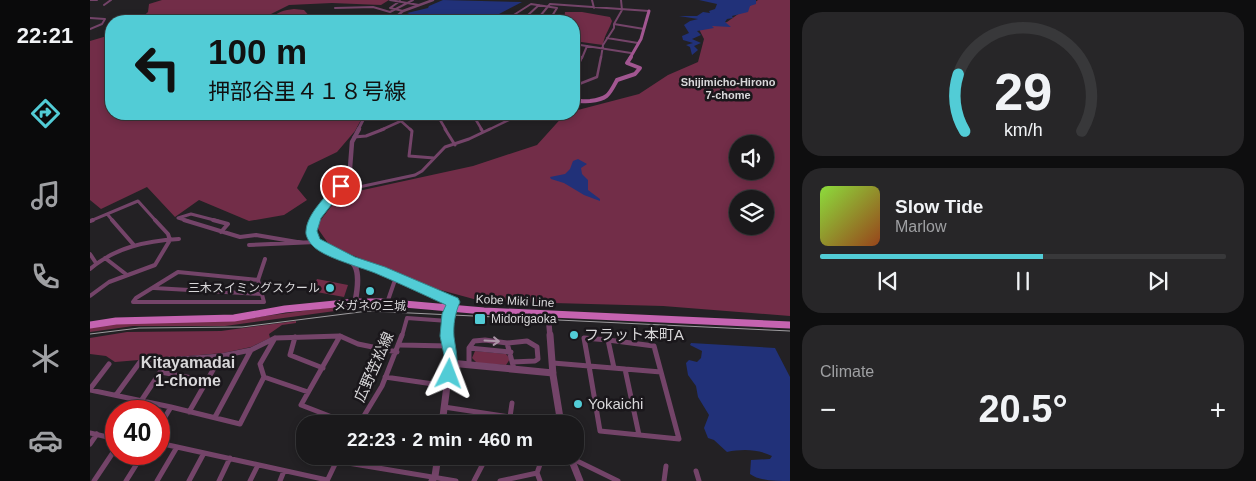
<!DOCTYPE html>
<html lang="en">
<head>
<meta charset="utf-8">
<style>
  body { margin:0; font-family:Helvetica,"Noto Sans JP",sans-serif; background:#272628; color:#f1f3f6; height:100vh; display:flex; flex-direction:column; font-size:19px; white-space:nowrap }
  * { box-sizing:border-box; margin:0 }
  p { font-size:16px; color:#9fa0a3 }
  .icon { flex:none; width:28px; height:28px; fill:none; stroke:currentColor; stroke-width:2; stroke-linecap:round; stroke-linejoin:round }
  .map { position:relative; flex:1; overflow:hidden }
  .sheet { display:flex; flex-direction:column; gap:12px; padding:12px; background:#0e0e0f; width:466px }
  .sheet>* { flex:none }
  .guide { position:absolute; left:15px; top:15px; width:475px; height:105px; border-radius:20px; box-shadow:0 2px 8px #0003,0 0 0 1px #38383a; background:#52ccd6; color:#111; overflow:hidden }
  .buttons { position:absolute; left:639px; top:135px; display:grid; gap:10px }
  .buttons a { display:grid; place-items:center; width:45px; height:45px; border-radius:50%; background:#1a191b; box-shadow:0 2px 8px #0003,0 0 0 1px #38383a; font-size:25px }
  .speed { position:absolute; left:15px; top:400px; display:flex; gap:10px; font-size:25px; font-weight:700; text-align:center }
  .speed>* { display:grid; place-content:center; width:65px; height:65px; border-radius:50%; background:#1a191b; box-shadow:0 2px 8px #0003,0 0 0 1px #38383a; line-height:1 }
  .speed .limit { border:8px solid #d22; background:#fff; color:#111 }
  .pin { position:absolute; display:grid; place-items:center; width:42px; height:42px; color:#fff; margin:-21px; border:2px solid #fff; border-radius:50%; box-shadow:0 1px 5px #0007 }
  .me { position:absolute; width:55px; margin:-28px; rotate:3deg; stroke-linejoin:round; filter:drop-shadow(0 0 4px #0008) }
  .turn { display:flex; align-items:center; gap:18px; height:105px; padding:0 20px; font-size:22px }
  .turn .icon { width:65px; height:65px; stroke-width:2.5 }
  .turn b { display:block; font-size:35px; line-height:42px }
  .big { font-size:38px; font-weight:600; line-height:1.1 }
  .sheet .card { flex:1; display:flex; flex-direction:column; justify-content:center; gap:8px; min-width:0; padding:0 18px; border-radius:20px; background:#272628 }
  .sheet .dial { align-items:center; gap:0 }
  .dial svg { height:130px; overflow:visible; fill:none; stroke:#38383a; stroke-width:7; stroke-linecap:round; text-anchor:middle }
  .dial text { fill:#f1f3f6; stroke:none }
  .song { display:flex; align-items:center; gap:15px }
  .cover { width:60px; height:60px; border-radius:8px; background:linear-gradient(135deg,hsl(90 70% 55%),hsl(20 70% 35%)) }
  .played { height:5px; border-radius:2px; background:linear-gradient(90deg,#52ccd6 55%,#38383a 55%) }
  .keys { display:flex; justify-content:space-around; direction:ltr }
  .heat { display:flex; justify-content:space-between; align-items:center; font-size:28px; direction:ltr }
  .trip { position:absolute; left:206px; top:415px; width:288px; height:50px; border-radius:20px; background:#1a191b; box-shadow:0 2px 8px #0003,0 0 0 1px #38383a; font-weight:600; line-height:50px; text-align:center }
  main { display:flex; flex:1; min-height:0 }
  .tabs { display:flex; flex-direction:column; width:90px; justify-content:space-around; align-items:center; background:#0a0a0b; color:#9fa0a3 }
  .tabs .icon { width:35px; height:35px }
  .tabs .current { color:#52ccd6 }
  .tabs b { font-size:22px; color:#f1f3f6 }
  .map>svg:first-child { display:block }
</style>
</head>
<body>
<main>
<nav class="tabs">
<b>22:21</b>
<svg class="icon current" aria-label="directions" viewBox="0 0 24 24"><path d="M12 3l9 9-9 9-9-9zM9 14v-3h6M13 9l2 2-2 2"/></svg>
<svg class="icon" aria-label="music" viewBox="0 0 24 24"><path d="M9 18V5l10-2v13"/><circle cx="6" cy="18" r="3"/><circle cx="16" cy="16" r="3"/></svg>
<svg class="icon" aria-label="phone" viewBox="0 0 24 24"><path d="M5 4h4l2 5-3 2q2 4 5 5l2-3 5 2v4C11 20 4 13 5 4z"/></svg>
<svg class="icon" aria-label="climate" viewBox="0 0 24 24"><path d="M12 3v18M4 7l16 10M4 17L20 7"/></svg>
<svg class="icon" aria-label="car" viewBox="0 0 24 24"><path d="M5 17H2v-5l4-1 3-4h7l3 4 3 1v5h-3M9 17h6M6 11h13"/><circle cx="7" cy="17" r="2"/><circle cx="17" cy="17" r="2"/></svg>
</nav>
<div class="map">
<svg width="700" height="481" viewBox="0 0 700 481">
  <rect width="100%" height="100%" fill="#232124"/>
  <path fill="#722d48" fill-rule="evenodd" d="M72,0H299L291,5L242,3L199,5L175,17L178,21H48L58,12L59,4Z
    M668,0H700V316L573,306L391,301L343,288L240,246L226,226L250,195L383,166L447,145L475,114H484V111L549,94L578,75L608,62L614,39L609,29L637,22ZM648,144H675V171H648ZM648,199H675V226H648Z
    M204,9L214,10L221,18L206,21H182C184,12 195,10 204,9Z
    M475,12H492L520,17L522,21C519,30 514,36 513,45L484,41V21H474Z
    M21,31V114H274L265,131L247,152L218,166L207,188L217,200L194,215L159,221L109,200L85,217L57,187L11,209L0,200V41L17,36Z
    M227,279L258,285L254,297L221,291Z
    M243,307L245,311L135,326H43L0,332V328L26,323L138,321Z
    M206,321V323L192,325L179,334L180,338L161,347L133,353L25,362L16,356L0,354V338L37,332L131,331Z
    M385,351L416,354L420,359L416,365L387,363L382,358Z"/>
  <path fill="#213179" d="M353,0L432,2L409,14L412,16L411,19L399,21H319L327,17L317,13L338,8L339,6Z
    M609,0H666V4L660,6L658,12L642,16L643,18L637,19L635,22L641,27L622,26L624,28L607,31L611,35L602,39L611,43L604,46L608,50L602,55L600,47L596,45L603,43L593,40L592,36L599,33L594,25L600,21L608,19L589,16H607L613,12L620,13L619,11L625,9L627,4Z
    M488,159L497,164L491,168L492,174L498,180V190L510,199V201L494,195L474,183L461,179L460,177L475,174L480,169L483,161Z
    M601,343L685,348L700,377V481C687,481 669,481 660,474L661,460L680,459L682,456C668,449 652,449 637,452L624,440L618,438L614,428L619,415L608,397L606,386L598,375L596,363L599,360L607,362L611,358L612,351L600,345Z"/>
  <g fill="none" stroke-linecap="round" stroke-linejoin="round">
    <path stroke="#744469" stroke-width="2" d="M0,0H7
      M300,0L329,5
      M502,0L504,8
      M310,1L300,8L313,11
      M14,5L21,0
      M245,8L283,7L300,12L323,0
      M431,15L448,18
      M438,15L449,5
      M462,16L468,17L467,21
      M0,18L15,19L12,24L0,29
      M419,18L441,4L467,8L462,16L450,15
      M423,21H432
      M446,21L460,4L559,11
      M524,24L554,29
      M517,38L548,43
      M484,44L541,53
      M492,58L497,46
      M511,58L513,45L524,28V24L532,10L531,0"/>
    <path stroke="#744469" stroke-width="2.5" d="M484,68H487L492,57
      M484,86L507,77L511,57
      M353,114L349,118L356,130
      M291,130L311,121
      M321,130L311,121L321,114
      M392,130L386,120L393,114
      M398,130L431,114"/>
    <path stroke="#744469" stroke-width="3" d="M320,129L322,131L319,156L344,158
      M355,129L365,145
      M391,129L393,132
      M264,137L276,136L294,129
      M248,189L255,190L325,175L332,171L355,147L379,139L400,129
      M18,215L23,221
      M88,218L98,221
      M88,218L101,214L128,221
      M0,221L48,201L66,221"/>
    <path stroke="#744469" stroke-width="4" d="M22,220L43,244
      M65,220L78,234L80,240
      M94,220L150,237L166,235L213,243
      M123,220L138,224L131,232
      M0,221L3,220
      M159,245L226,242
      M0,254L6,263
      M15,258L37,275
      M261,260L304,276L363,302L361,308
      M0,269C26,247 56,241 89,239
      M88,272L168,280L174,302H43L46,298Z
      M168,280L175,259
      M64,288L171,294
      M0,296L19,282L65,265L80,240
      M297,303L306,277
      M240,336H251
      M312,336L317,318L358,321"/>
    <path stroke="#744469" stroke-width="5" d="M250,336L211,405L260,424
      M205,337L200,355L233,368
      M185,338L170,364L174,377L218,392
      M518,340L564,346L571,372
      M417,343L437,341L447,347L448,359L445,361L422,362
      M310,345L359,346
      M379,348L421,352
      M463,363L499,366
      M379,365V348L384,341L395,340L417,343L424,369
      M499,366L571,372L589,439L510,431Z
      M499,366L494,338L518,340L524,368
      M535,369L549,435
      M71,372L117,381
      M295,377L357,386
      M0,389L19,364
      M0,390L81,407
      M26,395L50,362L131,356L161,350
      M51,401L79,359
      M422,403L420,417L422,424
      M354,407L420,417L415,424
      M99,412L131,356
      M125,417L161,350L185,338L250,336L268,344L307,352
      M274,417L319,424
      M269,424L292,386L312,335
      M69,427L81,407L150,424L174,377
      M0,433L26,439
      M69,443L237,480
      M0,444L7,434
      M483,459L528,481
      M246,461L366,481
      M606,471L609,481
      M447,473L450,481
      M4,481L26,448
      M36,481L53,454
      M67,481L87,447
      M99,481L114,453
      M129,481L140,458
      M160,481L168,465
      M190,481L194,471
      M237,481L249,456
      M384,481L397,456
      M410,481L447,473L453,456
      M574,481L576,466"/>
    <path stroke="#744469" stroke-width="2.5" d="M301,21L313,11L343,0"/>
    <path stroke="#744469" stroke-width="3" d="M268,130L276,114"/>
    <path stroke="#744469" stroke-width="4.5" d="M224,221L253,182L260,168L262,142L269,129"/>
    <path stroke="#744469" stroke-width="5.5" d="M225,220L221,231C240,270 278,238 265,302
      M458,314L460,336
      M357,336L361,308"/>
    <path stroke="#744469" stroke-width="7" d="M460,335L463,375L471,424
      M360,363L463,373
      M352,424L361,355L357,335
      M480,456L490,481
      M342,481L345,476L348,456"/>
    <path stroke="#a25691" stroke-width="3" d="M540,58L551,39L559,11"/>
    <path stroke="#a25691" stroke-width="4" d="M484,100C490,102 494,101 500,101C518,99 519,95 527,80L545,74L550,68L537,63L541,57"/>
    <path stroke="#c563b0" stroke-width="7" d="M0,325L26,321L144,318L195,309L265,302H291L394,311L700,325"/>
    <path stroke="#9e9c9f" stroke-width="1" d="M0,334L49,328L152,327L278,311L700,331"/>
  </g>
  <defs><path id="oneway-shaft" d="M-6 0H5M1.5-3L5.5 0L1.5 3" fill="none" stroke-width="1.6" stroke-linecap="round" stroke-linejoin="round" transform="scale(1.25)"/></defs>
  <use stroke="#ab95a7" href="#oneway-shaft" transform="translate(402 341) rotate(3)"/>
  <path fill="#52ccd6" stroke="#35858b" d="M251,182L256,186L231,218L227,231L230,239L265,257L295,267L368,298L370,302C365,313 363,325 364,337C366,352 370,365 364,380L359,382L353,380L351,374L354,355L350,336L352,314L356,305C332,294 309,283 285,273C270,267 232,257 222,245C219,242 215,235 216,231C217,213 237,196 247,183Z"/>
  <g fill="#52ccd6" stroke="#1a171b" stroke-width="2">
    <circle cx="240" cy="288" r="5"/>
    <circle cx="280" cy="291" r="5"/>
    <rect x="384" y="313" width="12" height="12" rx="2.5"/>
    <circle cx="484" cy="335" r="5"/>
    <circle cx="488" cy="404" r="5"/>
  </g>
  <g text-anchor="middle" stroke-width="5" stroke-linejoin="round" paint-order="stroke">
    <g font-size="11" font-weight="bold" fill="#d8d7d9" stroke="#1a171b">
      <text x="638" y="86">Shijimicho-Hirono<tspan x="638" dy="13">7-chome</tspan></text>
    </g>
    <g font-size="12" fill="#d8d7d9" stroke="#1a171b" text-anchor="end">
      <text x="230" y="292">三木スイミングスクール</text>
      <text x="280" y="310" text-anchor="middle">メガネの三城</text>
      <text x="401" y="323" text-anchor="start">Midorigaoka</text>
    </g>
    <g font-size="12" fill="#d8d7d9" stroke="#1a171b">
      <text transform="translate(425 301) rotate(3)" y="4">Kobe Miki Line</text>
    </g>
    <g font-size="15" fill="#d8d7d9" stroke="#1a171b" text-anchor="start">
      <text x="494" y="340">フラット本町A</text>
      <text x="498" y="409">Yokaichi</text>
    </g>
    <g font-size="15" fill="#d8d7d9" stroke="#1a171b">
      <text transform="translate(284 367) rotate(-66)" y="5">広野笠松線</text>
    </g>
    <g font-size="16" font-weight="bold" fill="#d8d7d9" stroke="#1a171b">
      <text x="98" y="368">Kitayamadai<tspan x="98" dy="18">1-chome</tspan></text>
    </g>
  </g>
</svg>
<div class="buttons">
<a><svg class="icon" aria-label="sound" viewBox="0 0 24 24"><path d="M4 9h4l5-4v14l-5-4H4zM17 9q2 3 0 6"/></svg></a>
<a><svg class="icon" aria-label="layers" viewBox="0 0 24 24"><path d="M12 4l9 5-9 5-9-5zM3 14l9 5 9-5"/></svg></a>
</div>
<div class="speed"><div class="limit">40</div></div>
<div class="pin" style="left:251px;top:186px;background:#d93025"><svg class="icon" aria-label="arrive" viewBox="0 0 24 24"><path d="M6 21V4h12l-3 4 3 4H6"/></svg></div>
<svg class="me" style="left:359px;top:374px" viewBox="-20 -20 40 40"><path d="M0-17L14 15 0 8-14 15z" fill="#52ccd6" stroke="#fff" stroke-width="4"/></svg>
<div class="trip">22:23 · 2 min · 460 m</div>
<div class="guide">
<div class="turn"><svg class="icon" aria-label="left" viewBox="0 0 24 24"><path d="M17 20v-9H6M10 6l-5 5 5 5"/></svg><div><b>100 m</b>押部谷里４１８号線</div></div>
</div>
</div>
<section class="sheet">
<div class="card dial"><svg viewBox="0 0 100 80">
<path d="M14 69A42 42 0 1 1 86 69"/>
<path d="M14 69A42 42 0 0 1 10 34" stroke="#52ccd6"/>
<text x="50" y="56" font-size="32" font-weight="700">29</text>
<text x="50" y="72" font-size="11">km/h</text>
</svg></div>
<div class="card">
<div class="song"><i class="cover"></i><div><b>Slow Tide</b><p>Marlow</p></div></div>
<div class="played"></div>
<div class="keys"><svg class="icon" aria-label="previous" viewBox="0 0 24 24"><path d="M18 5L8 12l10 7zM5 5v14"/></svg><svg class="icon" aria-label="pause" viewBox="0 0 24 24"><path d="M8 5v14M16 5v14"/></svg><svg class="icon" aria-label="next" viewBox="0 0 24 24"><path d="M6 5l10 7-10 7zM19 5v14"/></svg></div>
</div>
<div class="card"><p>Climate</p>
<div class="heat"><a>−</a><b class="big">20.5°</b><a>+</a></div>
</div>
</section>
</main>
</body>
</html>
